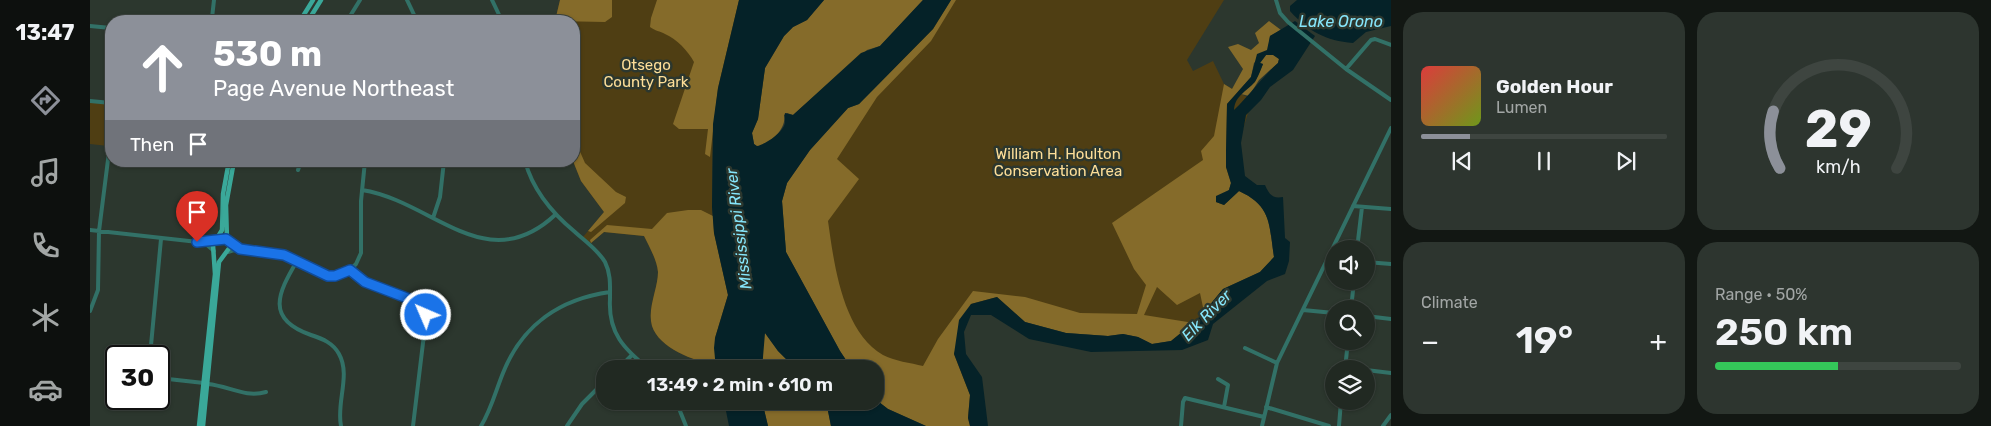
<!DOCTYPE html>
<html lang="en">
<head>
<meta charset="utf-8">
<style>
  body { margin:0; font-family:Rubik,sans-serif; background:#2d352f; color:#f1f3f6; height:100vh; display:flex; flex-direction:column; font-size:19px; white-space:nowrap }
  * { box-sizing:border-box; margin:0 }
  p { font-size:16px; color:#a2a6a5 }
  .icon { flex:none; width:28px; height:28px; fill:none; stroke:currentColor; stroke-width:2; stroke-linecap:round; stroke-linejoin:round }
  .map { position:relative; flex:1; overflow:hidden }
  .panel { display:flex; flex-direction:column; gap:12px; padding:12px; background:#121713; width:600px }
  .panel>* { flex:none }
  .hud { position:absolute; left:15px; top:15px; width:475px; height:152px; border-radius:20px; box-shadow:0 1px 4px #0004,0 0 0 1px #3e4540; background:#8c9099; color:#fff; overflow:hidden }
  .tools { position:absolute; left:1235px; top:240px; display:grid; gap:10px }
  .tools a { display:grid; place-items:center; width:50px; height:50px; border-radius:50%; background:#212922; box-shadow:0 1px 4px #0004,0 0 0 1px #3e4540; font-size:25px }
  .speed { position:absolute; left:15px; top:345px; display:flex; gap:10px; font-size:25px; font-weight:700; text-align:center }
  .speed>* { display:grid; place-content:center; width:65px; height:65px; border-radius:50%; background:#212922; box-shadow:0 1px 4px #0004,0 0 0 1px #3e4540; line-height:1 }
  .speed .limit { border:2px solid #111; border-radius:8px; background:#fff; color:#111 }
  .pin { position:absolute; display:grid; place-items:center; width:42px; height:42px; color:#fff; margin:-51px -21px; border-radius:50% 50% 50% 0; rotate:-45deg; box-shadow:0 0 5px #0007 }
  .pin .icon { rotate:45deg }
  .me { position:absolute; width:55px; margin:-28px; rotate:315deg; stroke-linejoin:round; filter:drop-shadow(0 0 4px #0008) }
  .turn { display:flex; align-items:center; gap:18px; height:105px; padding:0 25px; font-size:22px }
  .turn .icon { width:65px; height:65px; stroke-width:2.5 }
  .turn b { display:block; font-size:35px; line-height:42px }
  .then { display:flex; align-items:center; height:48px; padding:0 25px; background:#0003; gap:10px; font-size:19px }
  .big { font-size:38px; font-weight:600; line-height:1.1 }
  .panel .widget { flex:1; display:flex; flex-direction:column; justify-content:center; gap:8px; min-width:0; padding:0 18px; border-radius:20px; background:#2d352f }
  .panel .dial { align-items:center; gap:0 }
  .dial svg { height:130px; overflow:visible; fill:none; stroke:#3e4540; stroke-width:7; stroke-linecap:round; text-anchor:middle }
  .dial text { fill:#f1f3f6; stroke:none }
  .song { display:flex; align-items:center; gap:15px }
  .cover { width:60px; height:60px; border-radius:8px; background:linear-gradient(135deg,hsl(0 70% 55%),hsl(80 70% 35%)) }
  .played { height:5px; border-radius:2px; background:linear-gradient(90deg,#8c9099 20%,#3e4540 20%) }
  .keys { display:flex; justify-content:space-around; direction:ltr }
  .heat { display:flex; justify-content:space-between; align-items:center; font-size:28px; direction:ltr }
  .charge { height:8px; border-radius:4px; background:linear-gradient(90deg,#34c759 50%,#3e4540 0) }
  .panel .tiles { flex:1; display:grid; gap:12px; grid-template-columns:repeat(2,1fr) }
  .trip { position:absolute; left:506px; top:360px; width:288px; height:50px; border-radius:20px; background:#212922; box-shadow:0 1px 4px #0004,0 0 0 1px #3e4540; font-weight:600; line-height:50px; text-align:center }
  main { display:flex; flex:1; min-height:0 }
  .menu { display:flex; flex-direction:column; width:90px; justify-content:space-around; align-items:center; background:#0d100e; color:#a2a6a5 }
  .menu .icon { width:35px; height:35px }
  .menu .on { color:#8c9099 }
  .menu b { font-size:22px; color:#f1f3f6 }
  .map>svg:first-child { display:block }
</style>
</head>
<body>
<main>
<nav class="menu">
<b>13:47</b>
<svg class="icon on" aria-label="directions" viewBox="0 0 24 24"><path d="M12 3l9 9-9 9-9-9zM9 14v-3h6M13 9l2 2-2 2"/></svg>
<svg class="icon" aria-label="music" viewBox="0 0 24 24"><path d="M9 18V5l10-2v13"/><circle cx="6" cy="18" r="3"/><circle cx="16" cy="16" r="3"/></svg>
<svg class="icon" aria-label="phone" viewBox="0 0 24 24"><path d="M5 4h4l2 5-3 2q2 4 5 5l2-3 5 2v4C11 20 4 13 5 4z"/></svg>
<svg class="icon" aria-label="climate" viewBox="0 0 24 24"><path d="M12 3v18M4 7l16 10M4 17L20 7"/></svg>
<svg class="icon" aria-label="car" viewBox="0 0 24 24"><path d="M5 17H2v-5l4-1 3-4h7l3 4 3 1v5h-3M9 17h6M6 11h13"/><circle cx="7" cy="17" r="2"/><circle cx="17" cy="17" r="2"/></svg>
</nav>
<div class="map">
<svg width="1301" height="426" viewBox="0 0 1301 426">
  <rect width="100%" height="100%" fill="#2c372e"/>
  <path fill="#4f3e13" d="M470,0H649L623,124L622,207L624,233L638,295L624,348L625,365C604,361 569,348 562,326C557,308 568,289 568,272C567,260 559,246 554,236L514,232L500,244L493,237L514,212L491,181L483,161L484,21H465Z
    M864,0H1134L1097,60L1103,71L1123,61L1134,84L1162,100L1146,152L1114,312L1082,341L898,309L880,313L872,332L869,357L890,426H851L785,369H762L700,189Z
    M0,102L21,105L18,146L0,144Z"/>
  <path fill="#856b2a" d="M470,0H522V17L515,22L465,21Z
    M567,0H649L628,88L620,157L615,154L618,129H589L583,124L604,62C598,51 587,39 575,34C570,31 565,31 560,27L561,18Z
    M734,0H833L790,46L777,50L703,115L697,113L694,115C697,129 680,144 667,147L664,144L662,133L668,119L675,68L694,36L703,27L717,20Z
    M861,0H866L841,41L787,97L747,159L769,179L738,221C744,263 752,331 793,355C804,361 821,363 833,366L848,339L883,291L935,297L990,313L1047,314L1056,285L1044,269L1022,223L1113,160L1111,151L1124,136L1134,84L1142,89L1153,69L1138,47L1148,44L1161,50L1169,43L1165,33L1179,21L1191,30L1180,36L1178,50L1164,63L1161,77L1137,104L1136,167L1141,183L1139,190L1126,202L1134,205L1149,191C1182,206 1179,225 1184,257L1170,272L1133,289L1114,312L1110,293L1087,305L1067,287L1054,315L1104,323L1081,341L1062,344L1048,337L1033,334L1018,336L976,333L935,322L907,297L881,304L864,354L880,395L878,418L880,426H836L798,409L785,399V369H762L750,351L696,252L692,201L697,183L720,150L758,108L769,104L843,29Z
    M1176,55H1184L1189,59L1188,63L1169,80L1159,96L1151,94L1165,82L1173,64L1170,63Z
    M484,138L495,163L526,192L536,197L535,203L501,232L498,231L514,212L491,181L483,161Z
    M598,210H611L623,216L624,233L638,295L625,338V365C604,361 569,348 562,326C557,308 568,289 568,272C567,260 559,246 554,236L514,232L501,243L500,240L517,225L562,229L577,213Z
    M675,333L688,351L706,369H672L673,334Z
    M672,401H736L741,426H678Z"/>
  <path fill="#052228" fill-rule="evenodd" d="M649,0H734L717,20L703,27L694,36L675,68L668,119L662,133L664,144L667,146C676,144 690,134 694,126C696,122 694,117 695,113L703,115L771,53L790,46L833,0H861L843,29L769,104L758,108L720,150L697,183L692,201L696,252L750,351L762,369H706L688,351L675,333L672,369H626L624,348L625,338L638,295L624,233L622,207L623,124L628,88Z
    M1207,0H1301V26L1276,32L1263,43C1236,41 1218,31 1200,11V6Z
    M1205,21L1225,36L1203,70L1180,87L1171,100L1156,115L1151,143L1155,176L1167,185H1175C1179,194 1182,199 1193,197L1195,238L1200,242L1199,261L1195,274L1177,281L1123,324L1118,340L1092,350L1001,352L939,339L901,315H881L874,332L876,354L892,377L898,426H880L878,418L880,395L864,354L869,320L881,304L907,297L935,322L976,333L1018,336L1033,334L1048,337L1062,344L1081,341L1109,318L1133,289L1170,272L1184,257C1179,225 1182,206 1149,191L1134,205L1126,202V196L1139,190L1141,183L1136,167V151L1137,104L1161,77L1167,54L1177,50L1180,36ZM1176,55H1183L1189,59L1188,63C1172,77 1161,94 1144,110C1145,94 1159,91 1166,80C1169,75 1171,69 1173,64L1170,63Z
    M785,399L798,409L836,426H741L736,401H785Z
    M634,401H672L678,426H639Z"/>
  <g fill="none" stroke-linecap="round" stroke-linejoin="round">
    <path stroke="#327167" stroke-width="4" d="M317,0L327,21
      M402,0L412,21
      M1186,0L1190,13L1198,22L1256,69L1301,100
      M122,18L124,0
      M74,21L91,17L161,21
      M257,21L270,0
      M0,26L21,28
      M1256,69L1281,40L1285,39L1301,45
      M0,101L21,103
      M435,161C443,191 462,213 485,232C495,241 508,250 515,262C521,274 520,286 520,299C518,333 534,349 559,369
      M208,170L211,161
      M272,190C343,201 396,279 465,215
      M1263,206L1301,209
      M343,218L350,197L354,161
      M0,230L108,242L117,245L124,251
      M110,242L126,240
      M1267,249L1272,207
      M138,252C156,246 181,250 199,257C221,265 236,285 260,270L275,282L332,304L336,318L323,426
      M207,261C188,293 175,319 221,335C233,339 243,343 249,354C261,375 246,403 251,426
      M1276,262L1301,264
      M260,270L266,264L271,253V201L275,161
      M1261,309L1264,281
      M1213,310L1244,313
      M0,311L8,290L9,231L21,136
      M1276,316L1301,319
      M1155,348L1187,363
      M60,356L71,239
      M528,369L542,355
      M1255,369L1258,341
      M1276,370L1301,373
      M69,378L114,383
      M1128,379L1138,385L1134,407
      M118,384C139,386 155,398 176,392
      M586,401L596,426
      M1176,407L1239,426
      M391,426C401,410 406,390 413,373C432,325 470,299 520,292
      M477,426L492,404L515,381
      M1091,426L1093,402L1095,398L1174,417
      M1172,426L1187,363L1301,128
      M1249,426L1251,401
      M1293,426L1301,415"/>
    <path stroke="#3aa899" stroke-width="4.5" d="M210,21L223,0
      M218,21L231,0
      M137,240L136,205L144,161
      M109,426L125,274L123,245L132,230L133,194L139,161
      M113,426L129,262L140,247L137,240L128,239"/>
  </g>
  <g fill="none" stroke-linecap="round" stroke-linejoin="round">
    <g stroke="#114b97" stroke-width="12">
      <path id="route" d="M107,242L136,239L150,249L194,255L238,276H245L260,270L275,282L330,303L336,315"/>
    </g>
    <use href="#route" stroke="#1a73e8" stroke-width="9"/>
  </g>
  <g text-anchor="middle" stroke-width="5" stroke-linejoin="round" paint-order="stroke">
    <g font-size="15" fill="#fdde98" stroke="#2c372e">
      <text x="556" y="70">Otsego<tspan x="556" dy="17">County Park</tspan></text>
      <text x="968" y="159">William H. Houlton<tspan x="968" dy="17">Conservation Area</tspan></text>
    </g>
    <g font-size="16" font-style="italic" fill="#86e6fb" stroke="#2c372e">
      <text x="1251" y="27">Lake Orono</text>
      <text transform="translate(648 229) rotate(-97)" y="6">Mississippi River</text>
      <text transform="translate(1116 315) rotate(-46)" y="6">Elk River</text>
    </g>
  </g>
</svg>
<div class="tools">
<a><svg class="icon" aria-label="sound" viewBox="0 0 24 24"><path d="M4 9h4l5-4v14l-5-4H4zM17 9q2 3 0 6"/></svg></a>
<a><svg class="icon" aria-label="search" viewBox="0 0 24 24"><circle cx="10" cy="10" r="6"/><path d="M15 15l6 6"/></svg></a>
<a><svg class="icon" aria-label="layers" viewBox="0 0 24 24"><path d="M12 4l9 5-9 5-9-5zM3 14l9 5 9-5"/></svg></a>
</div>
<div class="speed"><div class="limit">30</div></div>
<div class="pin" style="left:107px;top:242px;background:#d93025"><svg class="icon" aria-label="arrive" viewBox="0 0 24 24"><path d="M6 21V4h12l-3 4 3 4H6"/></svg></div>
<svg class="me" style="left:336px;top:315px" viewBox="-20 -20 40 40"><circle r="17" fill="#1a73e8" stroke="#fff" stroke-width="3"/><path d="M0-11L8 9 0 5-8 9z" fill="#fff"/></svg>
<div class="trip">13:49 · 2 min · 610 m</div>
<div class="hud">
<div class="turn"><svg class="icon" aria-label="ahead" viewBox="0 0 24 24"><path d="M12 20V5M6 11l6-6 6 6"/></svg><div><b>530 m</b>Page Avenue Northeast</div></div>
<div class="then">Then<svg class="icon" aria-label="arrive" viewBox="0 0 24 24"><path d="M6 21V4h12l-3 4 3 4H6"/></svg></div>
</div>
</div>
<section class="panel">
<div class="tiles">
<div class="widget">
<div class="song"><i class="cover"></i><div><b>Golden Hour</b><p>Lumen</p></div></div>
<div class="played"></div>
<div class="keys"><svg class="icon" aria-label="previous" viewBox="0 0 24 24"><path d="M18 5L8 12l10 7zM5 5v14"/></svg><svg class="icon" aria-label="pause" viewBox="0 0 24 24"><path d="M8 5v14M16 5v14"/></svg><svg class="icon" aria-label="next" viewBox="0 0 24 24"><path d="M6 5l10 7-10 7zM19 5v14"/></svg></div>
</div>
<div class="widget dial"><svg viewBox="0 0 100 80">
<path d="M14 69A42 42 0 1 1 86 69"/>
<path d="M14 69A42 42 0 0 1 10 34" stroke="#8c9099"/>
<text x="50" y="56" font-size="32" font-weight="700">29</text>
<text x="50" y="72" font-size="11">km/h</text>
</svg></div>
<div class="widget"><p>Climate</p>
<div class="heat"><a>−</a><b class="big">19°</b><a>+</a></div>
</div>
<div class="widget"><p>Range · 50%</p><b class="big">250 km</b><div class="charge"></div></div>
</div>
</section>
</main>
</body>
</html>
